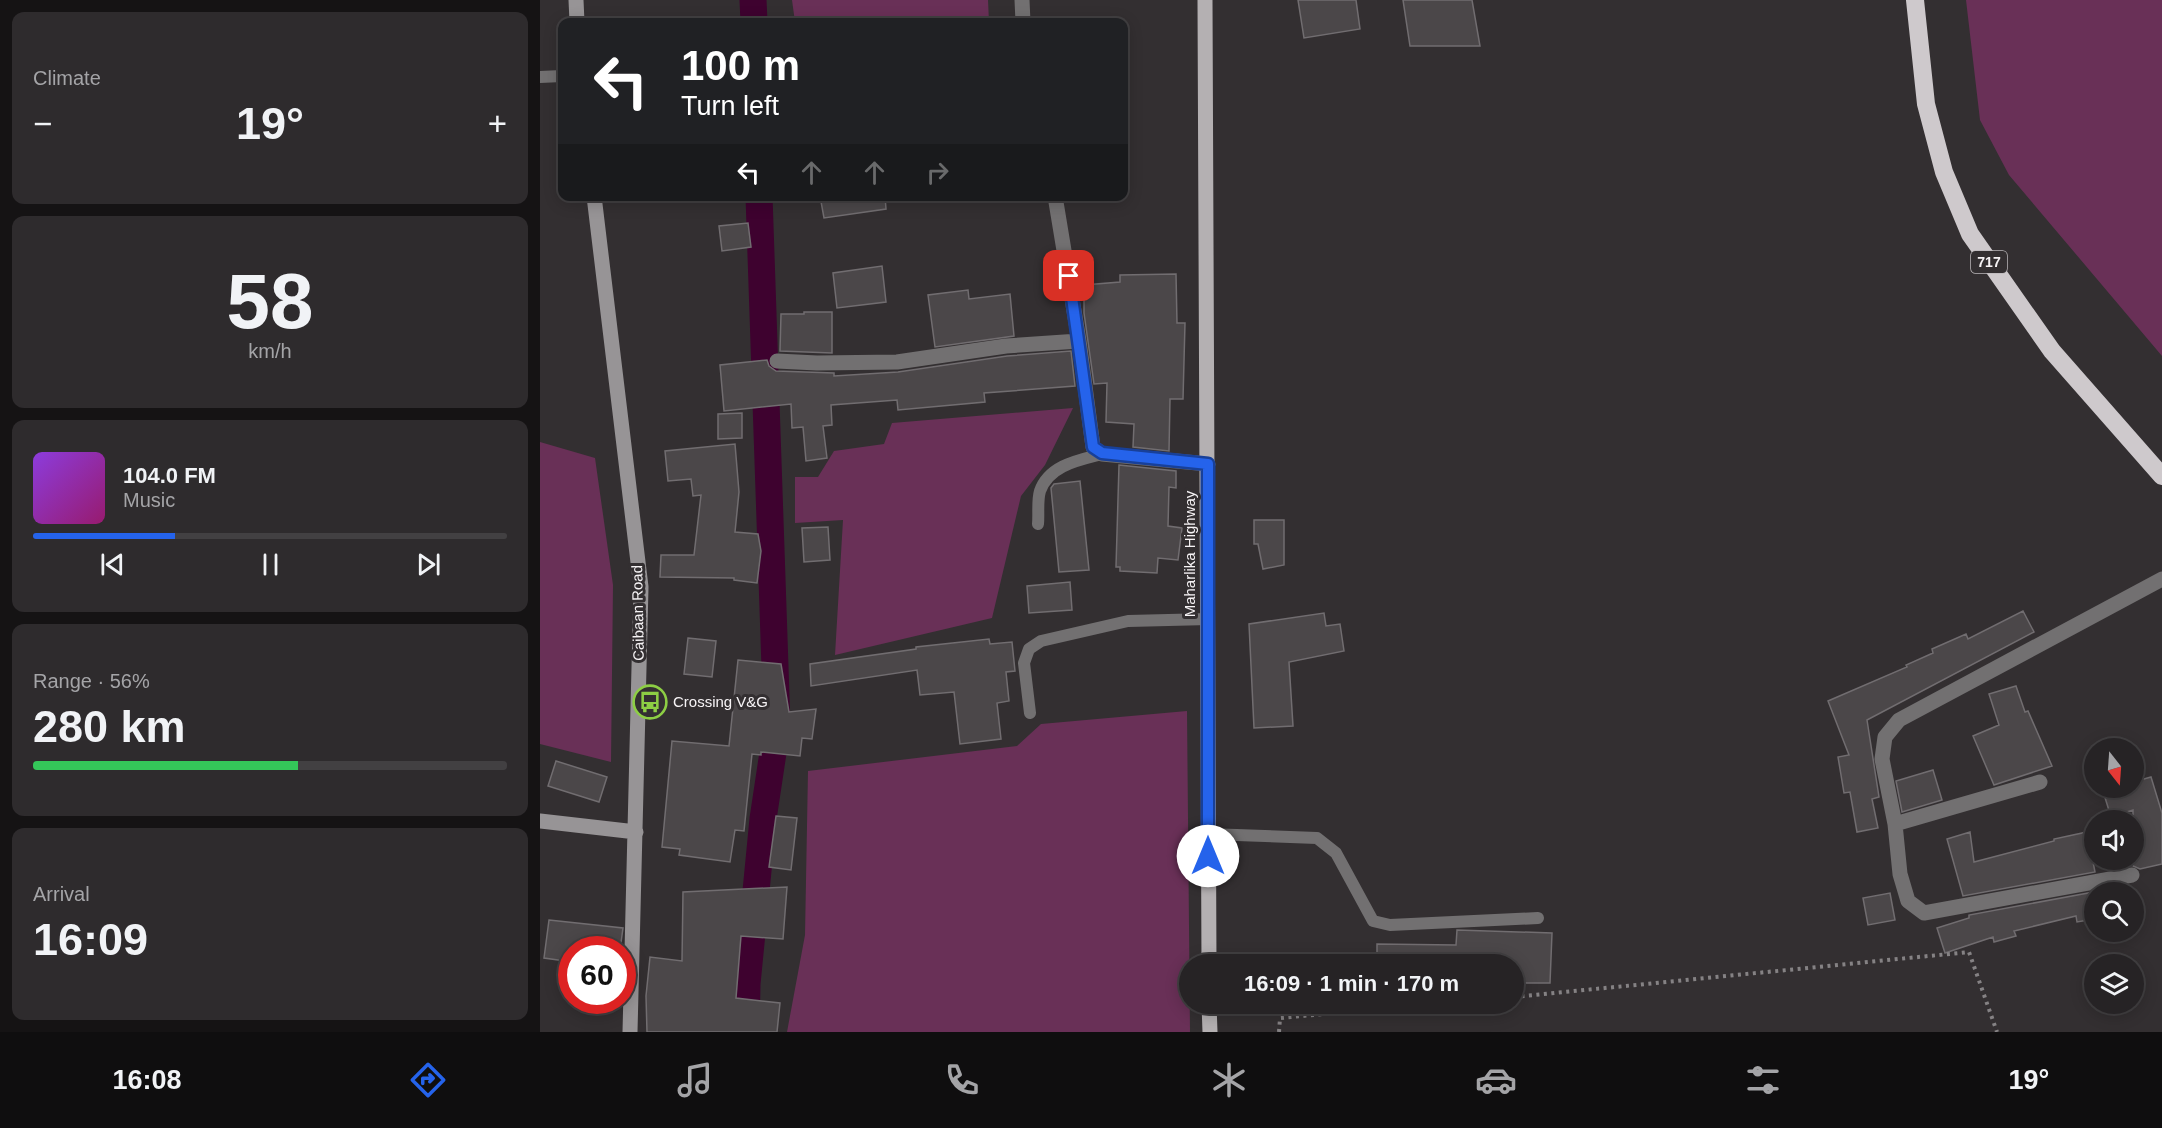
<!DOCTYPE html>
<html lang="en">
<head>
<meta charset="utf-8">
<style>
  body { margin:0; font-family:Helvetica,sans-serif; background:#2e2b2d; color:#f1f3f6; height:100vh; display:flex; flex-direction:column; font-size:22px; white-space:nowrap }
  * { box-sizing:border-box; margin:0 }
  p { font-size:20px; color:#a4a4a7 }
  .icon { flex:none; width:33px; height:33px; fill:none; stroke:currentColor; stroke-width:2; stroke-linecap:round; stroke-linejoin:round }
  .map { position:relative; flex:1; overflow:hidden }
  .details { display:flex; flex-direction:column; gap:12px; padding:12px; background:#151314; width:540px }
  .details>* { flex:none }
  .banner { position:absolute; left:18px; top:18px; width:570px; height:183px; border-radius:12px; box-shadow:0 3px 15px #0003,0 0 0 2px #424042; background:#202124; color:#fff; overflow:hidden }
  .needle { width:39px; rotate:163deg }
  .fabs { position:absolute; left:1544px; top:738px; display:grid; gap:12px }
  .fabs a { display:grid; place-items:center; width:60px; height:60px; border-radius:50%; background:#262325; box-shadow:0 3px 15px #0003,0 0 0 2px #424042; font-size:30px }
  .speed { position:absolute; left:18px; top:936px; display:flex; gap:12px; font-size:30px; font-weight:700; text-align:center }
  .speed>* { display:grid; place-content:center; width:78px; height:78px; border-radius:50%; background:#262325; box-shadow:0 3px 15px #0003,0 0 0 2px #424042; line-height:1 }
  .speed .limit { border:9px solid #d22; background:#fff; color:#111 }
  .pin { position:absolute; display:grid; place-items:center; width:51px; height:51px; color:#fff; margin:-26px; border-radius:12px; box-shadow:0 3px 9px #0006 }
  .me { position:absolute; width:66px; margin:-33px; rotate:0deg; stroke-linejoin:round; filter:drop-shadow(0 0 4px #0008) }
  .turn { display:flex; align-items:center; gap:21px; height:126px; padding:0 24px; font-size:27px }
  .turn .icon { width:78px; height:78px; stroke-width:2.5 }
  .turn b { display:block; font-size:42px; line-height:51px }
  .lanes { display:flex; align-items:center; height:57px; padding:0 24px; background:#0003; justify-content:center; gap:30px; direction:ltr }
  .lanes .off { opacity:.35 }
  .big { font-size:45px; font-weight:700; line-height:1.1 }
  .details .widget { flex:1; display:flex; flex-direction:column; justify-content:center; gap:9px; min-width:0; padding:0 21px; border-radius:12px; background:#2e2b2d }
  .details .dial { align-items:center; gap:0 }
  .dial b { font-size:78px; line-height:1 }
  .song { display:flex; align-items:center; gap:18px }
  .cover { width:72px; height:72px; border-radius:9px; background:linear-gradient(135deg,hsl(270 70% 55%),hsl(320 70% 35%)) }
  .played { height:6px; border-radius:3px; background:linear-gradient(90deg,#2563eb 30%,#424042 30%) }
  .keys { display:flex; justify-content:space-around; direction:ltr }
  .heat { display:flex; justify-content:space-between; align-items:center; font-size:33px; direction:ltr }
  .charge { height:9px; border-radius:4px; background:linear-gradient(90deg,#34c759 56%,#424042 0) }
  .trip { position:absolute; left:639px; top:954px; width:345px; height:60px; border-radius:30px; background:#262325; box-shadow:0 3px 15px #0003,0 0 0 2px #424042; font-weight:700; line-height:60px; text-align:center }
  .tabs { display:flex; height:96px; justify-content:space-around; align-items:center; background:#0f0e0f; color:#a4a4a7 }
  .tabs .icon { width:42px; height:42px }
  .tabs .current { color:#2563eb }
  .tabs b { font-size:27px; color:#f1f3f6 }
  main { display:flex; flex:1; min-height:0 }
  .map>svg:first-child { display:block }
</style>
</head>
<body>
<main>
<section class="details">
<div class="widget"><p>Climate</p>
<div class="heat"><a>−</a><b class="big">19°</b><a>+</a></div>
</div>
<div class="widget dial"><b>58</b><p>km/h</p></div>
<div class="widget">
<div class="song"><i class="cover"></i><div><b>104.0 FM</b><p>Music</p></div></div>
<div class="played"></div>
<div class="keys"><svg class="icon" aria-label="previous" viewBox="0 0 24 24"><path d="M18 5L8 12l10 7zM5 5v14"/></svg><svg class="icon" aria-label="pause" viewBox="0 0 24 24"><path d="M8 5v14M16 5v14"/></svg><svg class="icon" aria-label="next" viewBox="0 0 24 24"><path d="M6 5l10 7-10 7zM19 5v14"/></svg></div>
</div>
<div class="widget"><p>Range · 56%</p><b class="big">280 km</b><div class="charge"></div></div>
<div class="widget"><p>Arrival</p><b class="big">16:09</b></div>
</section>
<div class="map">
<svg width="1622" height="1032" viewBox="0 0 1622 1032">
  <rect width="100%" height="100%" fill="#332f31"/>
  <path fill="#693057" d="M252,0H448L449,22H255Z
    M1426,0H1622V356L1469,175L1440,120Z
    M533,408L505,465L481,496L452,618L295,655L303,520L255,523V477H278L294,451L344,444L352,423Z
    M0,442L55,458L73,585L71,762L0,744Z
    M647,711L650,1032H247L265,935L268,771L477,746L501,724Z"/>
  <g fill="none" stroke-linecap="round" stroke-linejoin="round">
    <path stroke="#3e022f" stroke-width="27" d="M213,0L214,22
      M206,1032L207,984L223,819L237,726L219,196"/>
  </g>
  <path fill="#4b4749" stroke="#716d70" stroke-width="1.5" d="M758,0H816L820,29L764,38Z
    M863,0H932L940,46H870Z
    M280,196H345L346,209L284,218Z
    M208,223L211,247L182,251L179,226Z
    M342,266L346,302L297,308L293,273Z
    M636,274L637,323H645L643,399H630L629,451L593,447L594,424L566,422L567,383L554,384L544,313V285L580,282V275Z
    M428,290L429,299L470,294L474,336L395,347L388,295Z
    M264,312H292V353L240,351L241,314H264Z
    M531,351L535,386L444,393L445,402L358,410L357,400L291,405L292,425L283,426L287,458L266,461L263,427L252,428L251,404L184,411L180,365L227,360L229,366L236,371L294,373V376L358,372L467,356Z
    M202,413V438L178,439V414Z
    M195,444L199,492L195,532L218,534L221,551L217,583L194,580V578L120,577L121,555H154L161,495L153,496L151,479L128,481L125,451Z
    M579,465L636,471V488L629,487L628,526L642,528L638,560L618,558L617,573L580,571V567H576Z
    M540,481L549,570L519,572L511,488L514,484Z
    M714,520H744V565L723,569L718,544H714Z
    M288,527L290,560L264,562L262,528Z
    M530,582L532,610L489,613L487,586Z
    M1483,611L1494,632L1327,720L1339,797L1332,799L1338,828L1317,832L1310,792L1304,793L1298,757L1309,755L1288,701L1367,667L1366,665L1393,653L1392,649L1426,634L1428,639Z
    M784,613L786,626L800,624L804,651L749,662L753,726L714,728L709,624Z
    M148,638L176,641L172,677L144,674Z
    M449,639L450,644L472,642L475,671L466,672L469,701L457,703L461,739L420,744L414,692L380,695L377,670L271,686L270,664L376,649V647Z
    M198,660L241,664L249,712L276,709L272,739L262,738L260,756L221,752V755L212,754L204,831L195,830L190,862L139,855L140,849L122,847L132,741L189,746Z
    M1476,686L1485,712L1488,711L1512,766L1454,785L1433,736L1459,725L1449,694Z
    M16,761L67,777L59,802L8,786Z
    M1393,770L1402,800L1362,812L1356,781Z
    M1611,777L1622,813V864L1600,869L1593,866V810L1571,817L1563,791L1576,788H1593V782Z
    M236,816L257,818L251,870L229,867Z
    M1430,832L1434,862L1514,841V839L1547,832L1555,872L1423,896L1407,839Z
    M247,887L243,939L201,936L196,998L240,1003L237,1032H107L106,996L110,957L142,961L143,892Z
    M1559,891L1554,892V919L1537,922L1536,916L1474,931L1476,936L1454,942L1453,937L1405,953L1397,928L1429,918V915Z
    M1350,893L1355,920L1328,925L1323,898Z
    M9,920L83,928L80,950H32V962L4,958Z
    M917,930L1012,933L1010,983H974V964H837V944L916,945Z"/>
  <g fill="none" stroke-linecap="round" stroke-linejoin="round">
    <path stroke="#858284" stroke-width="4" stroke-dasharray="3 4.5" stroke-linecap="butt" d="M974,997L1429,952L1457,1032
      M739,1032L740,1018L895,1004"/>
    <path stroke="#727071" stroke-width="12" d="M0,77L22,76
      M498,524C499,514 497,501 500,491C509,465 539,460 562,454
      M490,713L484,663L489,649L501,641L588,621L669,619
      M668,834L777,838L796,853L833,921L850,925L998,918"/>
    <path stroke="#727071" stroke-width="15" d="M482,0L483,22
      M515,196L539,341L553,447L562,454L668,464
      M237,361L277,363L357,362L466,346L539,341
      M1355,824L1500,782
      M1592,875L1384,913L1368,901L1360,874L1355,824L1342,759L1345,737L1359,720L1622,579"/>
    <path stroke="#979496" stroke-width="15" d="M36,0L37,22
      M54,196L101,587L90,1032
      M0,821L96,832"/>
    <path stroke="#b4b0b2" stroke-width="15" d="M665,0L669,964
      M669,1004L670,1032"/>
    <path stroke="#cec9cc" stroke-width="18" d="M1375,0L1386,104L1404,172L1430,234L1512,351L1622,476"/>
  </g>
  <g fill="none" stroke-linecap="round" stroke-linejoin="round">
    <g stroke="#184099" stroke-width="15">
      <path id="route" d="M529,276L553,447L562,453L668,464V856"/>
    </g>
    <use href="#route" stroke="#2563eb" stroke-width="10"/>
  </g>
  <defs>
    <g id="bus-ring" transform="scale(1.725)"><circle r="9.5" fill="#332f31" stroke="#8dce44" stroke-width="1.5"/><path d="M-5-6H5V4H4V6H2V4H-2V6H-4V4H-5ZM-3.5-4V0h7V-4ZM-3.5 1.2v1.5H-2V1.2ZM2 1.2v1.5H3.5V1.2Z" fill="#8dce44"/></g>
  </defs>
  <g fill-rule="evenodd">
    <use href="#bus-ring" x="110" y="702"/>
  </g>
  <g text-anchor="middle" stroke-width="6" stroke-linejoin="round" paint-order="stroke">
    <rect fill="#332f31" stroke="#bcb8ba" stroke-width="1.5" x="1431" y="251" width="36" height="22" rx="4.5"/>
    <g font-size="14" font-weight="bold" fill="#f6f3f5">
      <text x="1449" y="267">717</text>
    </g>
    <g font-size="15" fill="#f6f3f5" stroke="#332f31">
      <text transform="translate(650 554) rotate(-90)" y="5">Maharlika Highway</text>
      <text transform="translate(98 613) rotate(-91)" y="5">Caibaan Road</text>
    </g>
    <g font-size="15" fill="#f6f3f5" stroke="#332f31" text-anchor="start">
      <text x="133" y="707">Crossing V&amp;G</text>
    </g>
  </g>
</svg>
<div class="fabs">
<a><svg class="needle" viewBox="-14 -14 28 28"><path d="M0-13l5 13h-10z" fill="#e53935"/><path d="M0 13l5-13h-10z" fill="#a4a4a7"/></svg></a>
<a><svg class="icon" aria-label="sound" viewBox="0 0 24 24"><path d="M4 9h4l5-4v14l-5-4H4zM17 9q2 3 0 6"/></svg></a>
<a><svg class="icon" aria-label="search" viewBox="0 0 24 24"><circle cx="10" cy="10" r="6"/><path d="M15 15l6 6"/></svg></a>
<a><svg class="icon" aria-label="layers" viewBox="0 0 24 24"><path d="M12 4l9 5-9 5-9-5zM3 14l9 5 9-5"/></svg></a>
</div>
<div class="speed"><div class="limit">60</div></div>
<div class="pin" style="left:529px;top:276px;background:#d93025"><svg class="icon" aria-label="arrive" viewBox="0 0 24 24"><path d="M6 21V4h12l-3 4 3 4H6"/></svg></div>
<svg class="me" style="left:668px;top:856px" viewBox="-20 -20 40 40"><circle r="19" fill="#fff"/><path d="M0-13L10 11 0 6-10 11z" fill="#2563eb"/></svg>
<div class="trip">16:09 · 1 min · 170 m</div>
<div class="banner">
<div class="turn"><svg class="icon" aria-label="left" viewBox="0 0 24 24"><path d="M17 20v-9H6M10 6l-5 5 5 5"/></svg><div><b>100 m</b>Turn left</div></div>
<div class="lanes"><svg class="icon" aria-label="left" viewBox="0 0 24 24"><path d="M17 20v-9H6M10 6l-5 5 5 5"/></svg><svg class="icon off" aria-label="ahead" viewBox="0 0 24 24"><path d="M12 20V5M6 11l6-6 6 6"/></svg><svg class="icon off" aria-label="ahead" viewBox="0 0 24 24"><path d="M12 20V5M6 11l6-6 6 6"/></svg><svg class="icon off" aria-label="right" viewBox="0 0 24 24"><path d="M7 20v-9h11M14 6l5 5-5 5"/></svg></div>
</div>
</div>
</main>
<nav class="tabs">
<b>16:08</b>
<svg class="icon current" aria-label="directions" viewBox="0 0 24 24"><path d="M12 3l9 9-9 9-9-9zM9 14v-3h6M13 9l2 2-2 2"/></svg>
<svg class="icon" aria-label="music" viewBox="0 0 24 24"><path d="M9 18V5l10-2v13"/><circle cx="6" cy="18" r="3"/><circle cx="16" cy="16" r="3"/></svg>
<svg class="icon" aria-label="phone" viewBox="0 0 24 24"><path d="M5 4h4l2 5-3 2q2 4 5 5l2-3 5 2v4C11 20 4 13 5 4z"/></svg>
<svg class="icon" aria-label="climate" viewBox="0 0 24 24"><path d="M12 3v18M4 7l16 10M4 17L20 7"/></svg>
<svg class="icon" aria-label="car" viewBox="0 0 24 24"><path d="M5 17H2v-5l4-1 3-4h7l3 4 3 1v5h-3M9 17h6M6 11h13"/><circle cx="7" cy="17" r="2"/><circle cx="17" cy="17" r="2"/></svg>
<svg class="icon" aria-label="filters" viewBox="0 0 24 24"><path d="M4 7h16M4 17h16"/><circle cx="9" cy="7" r="2"/><circle cx="15" cy="17" r="2"/></svg>
<b>19°</b>
</nav>
</body>
</html>
